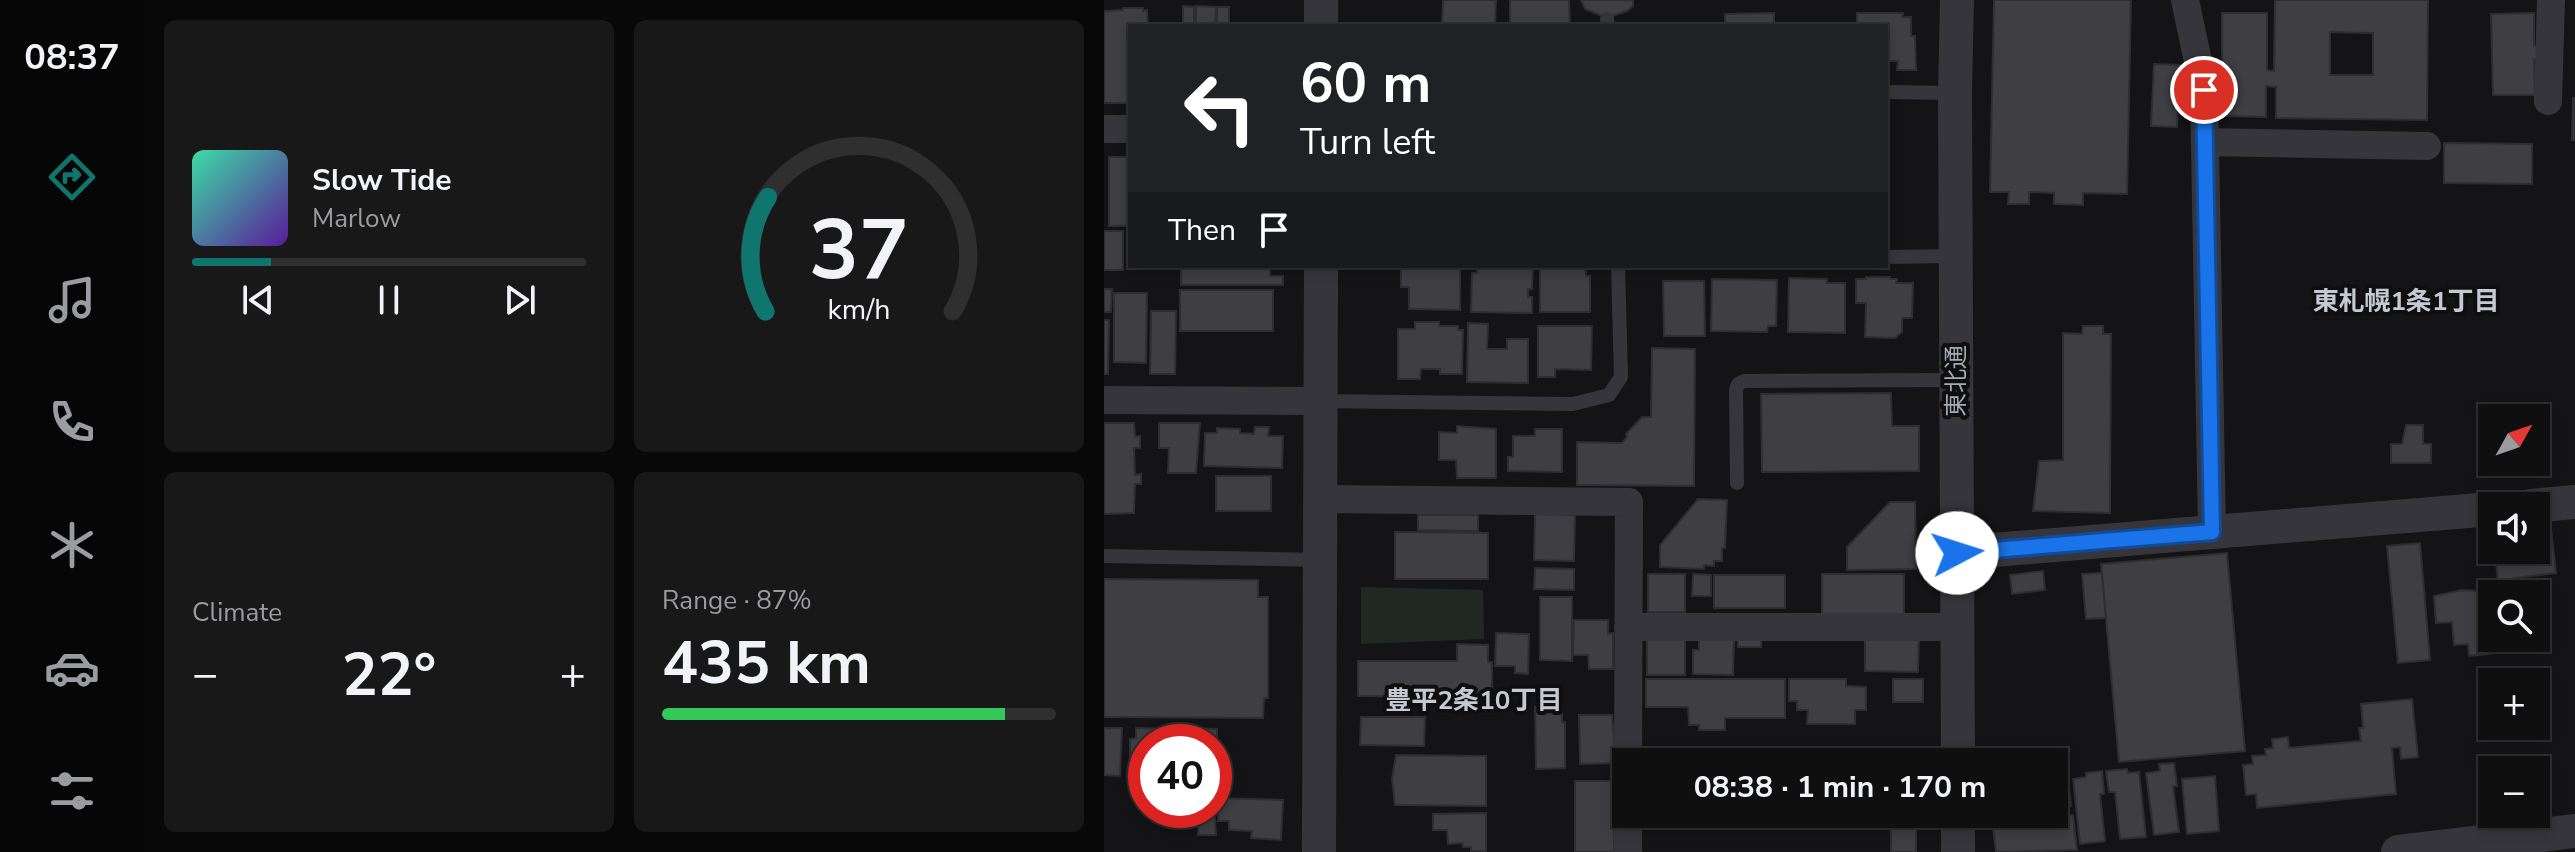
<!DOCTYPE html>
<html lang="en">
<head>
<meta charset="utf-8">
<style>
  body { margin:0; font-family:"Nunito Sans","Noto Sans JP",sans-serif; background:#181819; color:#f1f3f6; height:100vh; display:flex; flex-direction:column; font-size:30px; white-space:nowrap }
  * { box-sizing:border-box; margin:0 }
  p { font-size:26px; color:#9b9c9f }
  .icon { flex:none; width:44px; height:44px; fill:none; stroke:currentColor; stroke-width:2; stroke-linecap:round; stroke-linejoin:round }
  .map { position:relative; flex:1; overflow:hidden }
  .panel { display:flex; flex-direction:column; gap:20px; padding:20px; background:#080809; width:960px }
  .panel>* { flex:none }
  .guide { position:absolute; left:24px; top:24px; width:760px; height:244px; border-radius:0px; box-shadow:0 4px 12px #0003,0 0 0 2px #2f2f30; background:#202124; color:#fff; overflow:hidden }
  .needle { width:52px; rotate:50deg }
  .buttons { position:absolute; left:1374px; top:404px; display:grid; gap:16px }
  .buttons a { display:grid; place-items:center; width:72px; height:72px; border-radius:0px; background:#0f0f10; box-shadow:0 4px 12px #0003,0 0 0 2px #2f2f30; font-size:40px }
  .speed { position:absolute; left:24px; top:724px; display:flex; gap:16px; font-size:40px; font-weight:700; text-align:center }
  .speed>* { display:grid; place-content:center; width:104px; height:104px; border-radius:50%; background:#0f0f10; box-shadow:0 4px 12px #0003,0 0 0 2px #2f2f30; line-height:1 }
  .speed .limit { border:12px solid #d22; background:#fff; color:#111 }
  .pin { position:absolute; display:grid; place-items:center; width:68px; height:68px; color:#fff; margin:-34px; border:4px solid #fff; border-radius:50%; box-shadow:0 2px 8px #0007 }
  .me { position:absolute; width:88px; margin:-44px; rotate:85deg; stroke-linejoin:round; filter:drop-shadow(0 0 6px #0008) }
  .turn { display:flex; align-items:center; gap:28px; height:168px; padding:0 40px; font-size:36px }
  .turn .icon { width:104px; height:104px; stroke-width:2.5 }
  .turn b { display:block; font-size:56px; line-height:68px }
  .then { display:flex; align-items:center; height:76px; padding:0 40px; background:#0003; gap:16px; font-size:30px }
  .big { font-size:60px; font-weight:700; line-height:1.1 }
  .panel .widget { flex:1; display:flex; flex-direction:column; justify-content:center; gap:12px; min-width:0; padding:0 28px; border-radius:12px; background:#181819 }
  .panel .dial { align-items:center; gap:0 }
  .dial svg { height:208px; overflow:visible; fill:none; stroke:#2f2f30; stroke-width:7; stroke-linecap:round; text-anchor:middle }
  .dial text { fill:#f1f3f6; stroke:none }
  .song { display:flex; align-items:center; gap:24px }
  .cover { width:96px; height:96px; border-radius:12px; background:linear-gradient(135deg,hsl(160 70% 55%),hsl(270 70% 35%)) }
  .played { height:8px; border-radius:4px; background:linear-gradient(90deg,#0f766e 20%,#2f2f30 20%) }
  .keys { display:flex; justify-content:space-around; direction:ltr }
  .heat { display:flex; justify-content:space-between; align-items:center; font-size:44px; direction:ltr }
  .charge { height:12px; border-radius:6px; background:linear-gradient(90deg,#34c759 87%,#2f2f30 0) }
  .panel .tiles { flex:1; display:grid; gap:20px; grid-template-columns:repeat(2,1fr) }
  .trip { position:absolute; left:508px; top:748px; width:456px; height:80px; border-radius:0px; background:#0f0f10; box-shadow:0 4px 12px #0003,0 0 0 2px #2f2f30; font-weight:700; line-height:80px; text-align:center }
  main { display:flex; flex:1; min-height:0 }
  .tab-bar { display:flex; flex-direction:column; width:144px; justify-content:space-around; align-items:center; background:#060606; color:#9b9c9f }
  .tab-bar .icon { width:56px; height:56px }
  .tab-bar .selected { color:#0f766e }
  .tab-bar b { font-size:36px; color:#f1f3f6 }
  .map>svg:first-child { display:block }
</style>
</head>
<body>
<main>
<nav class="tab-bar">
<b>08:37</b>
<svg class="icon selected" aria-label="directions" viewBox="0 0 24 24"><path d="M12 3l9 9-9 9-9-9zM9 14v-3h6M13 9l2 2-2 2"/></svg>
<svg class="icon" aria-label="music" viewBox="0 0 24 24"><path d="M9 18V5l10-2v13"/><circle cx="6" cy="18" r="3"/><circle cx="16" cy="16" r="3"/></svg>
<svg class="icon" aria-label="phone" viewBox="0 0 24 24"><path d="M5 4h4l2 5-3 2q2 4 5 5l2-3 5 2v4C11 20 4 13 5 4z"/></svg>
<svg class="icon" aria-label="climate" viewBox="0 0 24 24"><path d="M12 3v18M4 7l16 10M4 17L20 7"/></svg>
<svg class="icon" aria-label="car" viewBox="0 0 24 24"><path d="M5 17H2v-5l4-1 3-4h7l3 4 3 1v5h-3M9 17h6M6 11h13"/><circle cx="7" cy="17" r="2"/><circle cx="17" cy="17" r="2"/></svg>
<svg class="icon" aria-label="filters" viewBox="0 0 24 24"><path d="M4 7h16M4 17h16"/><circle cx="9" cy="7" r="2"/><circle cx="15" cy="17" r="2"/></svg>
</nav>
<section class="panel">
<div class="tiles">
<div class="widget">
<div class="song"><i class="cover"></i><div><b>Slow Tide</b><p>Marlow</p></div></div>
<div class="played"></div>
<div class="keys"><svg class="icon" aria-label="previous" viewBox="0 0 24 24"><path d="M18 5L8 12l10 7zM5 5v14"/></svg><svg class="icon" aria-label="pause" viewBox="0 0 24 24"><path d="M8 5v14M16 5v14"/></svg><svg class="icon" aria-label="next" viewBox="0 0 24 24"><path d="M6 5l10 7-10 7zM19 5v14"/></svg></div>
</div>
<div class="widget dial"><svg viewBox="0 0 100 80">
<path d="M14 69A42 42 0 1 1 86 69"/>
<path d="M14 69A42 42 0 0 1 15 25" stroke="#0f766e"/>
<text x="50" y="56" font-size="32" font-weight="700">37</text>
<text x="50" y="72" font-size="11">km/h</text>
</svg></div>
<div class="widget"><p>Climate</p>
<div class="heat"><a>−</a><b class="big">22°</b><a>+</a></div>
</div>
<div class="widget"><p>Range · 87%</p><b class="big">435 km</b><div class="charge"></div></div>
</div>
</section>
<div class="map">
<svg width="1471" height="852" viewBox="0 0 1471 852">
  <rect width="100%" height="100%" fill="#141416"/>
  <path fill="#202821" d="M257,587L379,590L380,639L257,644Z"/>
  <path fill="#3e3e43" stroke="#2e2e32" stroke-width="2" fill-rule="evenodd" d="M339,0H392L391,26H338Z
    M406,0H465L466,26H406Z
    M477,0H529V6L523,11L503,18L481,9Z
    M890,0H1027L1023,194L979,193V205L950,204V193L925,192V204H904L905,192H886Z
    M1171,0H1324L1323,120L1172,118V87L1162,86V117L1118,116V13H1163V70L1170,71ZM1226,32L1269,33V75H1226Z
    M79,6L90,7V26H79Z
    M92,6L112,7L111,26H92Z
    M113,7H125V26H113Z
    M19,8H39V11L43,10L44,26H26V103H0V11L19,10Z
    M670,13V26H621V14Z
    M753,13H799L798,17H807V36H811L812,70H793L794,61H782V26H753Z
    M1430,13V46H1434L1435,59H1430L1431,95H1389L1387,14Z
    M1050,64L1076,65L1073,127L1047,126Z
    M1469,98H1471V140H1468Z
    M1340,143L1428,144V184L1340,183Z
    M5,157H26V226H5Z
    M0,231H19V270H0Z
    M77,266H166V276H179V285H77Z
    M297,266L333,269V266H356V310L305,309V287H297Z
    M373,266H429L428,289H424V297H428V313L367,312L368,273H373Z
    M436,266H481L482,276H486V312H436Z
    M762,277H786V279H793L792,283H809L808,318H798V332L791,338L761,337L762,303H752V279H762Z
    M685,278L723,279V283H741V333L684,332Z
    M608,279L673,280L672,326H664L663,332L607,331Z
    M559,281H600L601,336H560Z
    M0,289H8L7,312H0Z
    M76,290H169V331H76Z
    M10,293H43L42,363L10,362Z
    M47,311H72L71,374H46Z
    M0,320H5L4,374H0Z
    M311,322H335V326H354V330H359L358,374H336V369H317L316,379H294V329H311Z
    M364,323L384,324L383,349H403V339H424V383L363,382Z
    M434,326H488L487,370L451,369V377H434Z
    M979,326H999V334H1007L1006,513L929,511L935,461L959,460V333L978,334Z
    M548,348L591,349L590,486L473,485V442L518,443L523,437L522,434L538,417H547Z
    M787,393L788,426H815V471L658,472L657,394Z
    M0,423H30L31,437L36,436V448H30L31,475L37,474V484H31L30,513L0,514Z
    M55,423H96L92,473H64L65,448H55Z
    M1302,425H1319V444H1327V463H1287V444H1298Z
    M353,426L392,429V478H353L352,460H335V432L353,433Z
    M151,427H165L164,436H179L178,468L100,466L101,433H113V428L136,429V433L150,434Z
    M431,429H458V472L404,471V457H409V436H431Z
    M112,476H167V511H112Z
    M594,499L623,500L621,548H618V561H610V566L600,565V569L556,567V545Z
    M786,502H811L812,569L743,570V547Z
    M431,514L471,515L470,561L430,560Z
    M314,515H374V531L314,530Z
    M1447,528L1452,573L1410,578L1411,586L1427,584L1428,594H1395L1391,550H1432V530Z
    M291,532L384,533V579H291Z
    M1316,543L1326,660L1294,663L1283,546Z
    M1123,553L1141,751L1015,762L997,564Z
    M431,568L470,569V590L430,589Z
    M939,571L941,590L908,594L906,575Z
    M998,573L1002,618L982,619L978,574Z
    M544,574H581V612H544Z
    M589,574L607,575V596H588Z
    M718,574H800V615H718Z
    M610,575H681V608H610Z
    M0,579L154,580V597H164V698H160L159,718L0,717Z
    M1358,590L1387,592L1388,638H1391L1392,653L1365,656L1364,644L1350,645L1348,622L1332,623L1330,596Z
    M436,597H468V661L436,660Z
    M470,620H504V634L509,633V669H485L484,655H469Z
    M392,633L425,634L424,674L411,673V666H391Z
    M634,634H657V647H634Z
    M761,634L815,635L814,672L761,671Z
    M581,635V675H543V636Z
    M595,640H630L629,675L589,674V650H595Z
    M353,644L384,645V662H388V697L254,696V661H353Z
    M542,679H681V718H621V730H595V725H585L584,707H542Z
    M685,679H742V686L762,687V710H751V724H703L704,710H693V701H685Z
    M789,679H819V702H789Z
    M1308,699L1314,757L1297,759L1296,747L1288,748L1292,794L1153,808L1152,794L1142,795L1139,765L1149,764L1148,756L1162,755L1161,749L1169,748L1168,739L1184,737L1185,748L1257,741L1255,728H1259L1257,704Z
    M431,707H458V722H461V768L432,769Z
    M475,715H508L512,763L476,764Z
    M257,717H321L320,746L256,745Z
    M0,728H18L16,776L0,775Z
    M32,728L74,729V738H79L80,728L113,729V747L117,748V758H110V742H42V795H31L32,786H26V773H30L31,760H26V739L32,738Z
    M292,755L382,756V806L291,805L288,779Z
    M1070,763L1073,786H1069L1075,832L1050,835L1042,773L1056,771L1055,764Z
    M110,765L119,766L118,778H114V795H110Z
    M1023,769L1024,773L1035,772L1042,837L1016,839L1011,792H1005L1002,771Z
    M998,771L1000,794H996L1001,841L976,844L969,779L982,777V773Z
    M959,772L961,787H965L967,806L950,808V773Z
    M1111,776L1115,831L1083,834L1078,779Z
    M471,781H511L510,852H471Z
    M115,798L179,800L177,840L147,838L148,831L125,830V821H114Z
    M110,802L112,835H94L95,810H110Z
    M382,813V851H367V847H359L358,843L344,844L343,830H329V814Z
    M542,814H577V823L542,822Z
    M628,814H709V818L628,817Z
    M787,814H812V852H787Z
    M969,815L973,850L892,852L889,827Z"/>
  <g fill="none" stroke-linecap="round" stroke-linejoin="round">
    <path stroke="#35353b" stroke-width="14" d="M503,19L504,26
      M782,92L851,93
      M782,257L851,256
      M215,401L469,404L505,395L517,377L514,266
      M633,483L632,390L634,384L640,381L852,380
      M0,556L216,560"/>
    <path stroke="#35353b" stroke-width="28" d="M1081,0L1100,90L1108,532
      M1444,101L1447,0
      M0,129H26
      M1102,142L1323,146
      M0,400L215,401
      M216,499L525,502L524,762
      M524,627H853
      M524,814V852"/>
    <path stroke="#35353b" stroke-width="34" d="M217,0V26
      M853,0L851,93L854,762
      M1427,506L1471,502
      M853,553L1388,509
      M854,814V852
      M215,852L217,266
      M1294,852L1471,831"/>
  </g>
  <g fill="none" stroke-linecap="round" stroke-linejoin="round">
    <g stroke="#114b97" stroke-width="20">
      <path id="route" d="M853,553L1108,532L1100,90"/>
    </g>
    <use href="#route" stroke="#1a73e8" stroke-width="14"/>
  </g>
  <g text-anchor="middle" stroke-width="8" stroke-linejoin="round" paint-order="stroke">
    <g font-size="24" fill="#a5a9b6" stroke="#0f0f10">
      <text transform="translate(852 381) rotate(-90)" y="8">東北通</text>
    </g>
    <g font-size="26" font-weight="bold" fill="#c6c8d2" stroke="#0f0f10">
      <text x="1302" y="310">東札幌1条1丁目</text>
      <text x="370" y="709">豊平2条10丁目</text>
    </g>
  </g>
</svg>
<div class="buttons">
<a><svg class="needle" viewBox="-14 -14 28 28"><path d="M0-13l5 13h-10z" fill="#e53935"/><path d="M0 13l5-13h-10z" fill="#9b9c9f"/></svg></a>
<a><svg class="icon" aria-label="sound" viewBox="0 0 24 24"><path d="M4 9h4l5-4v14l-5-4H4zM17 9q2 3 0 6"/></svg></a>
<a><svg class="icon" aria-label="search" viewBox="0 0 24 24"><circle cx="10" cy="10" r="6"/><path d="M15 15l6 6"/></svg></a>
<a>+</a>
<a>−</a>
</div>
<div class="speed"><div class="limit">40</div></div>
<div class="pin" style="left:1100px;top:90px;background:#d93025"><svg class="icon" aria-label="arrive" viewBox="0 0 24 24"><path d="M6 21V4h12l-3 4 3 4H6"/></svg></div>
<svg class="me" style="left:853px;top:553px" viewBox="-20 -20 40 40"><circle r="19" fill="#fff"/><path d="M0-13L10 11 0 6-10 11z" fill="#1a73e8"/></svg>
<div class="trip">08:38 · 1 min · 170 m</div>
<div class="guide">
<div class="turn"><svg class="icon" aria-label="left" viewBox="0 0 24 24"><path d="M17 20v-9H6M10 6l-5 5 5 5"/></svg><div><b>60 m</b>Turn left</div></div>
<div class="then">Then<svg class="icon" aria-label="arrive" viewBox="0 0 24 24"><path d="M6 21V4h12l-3 4 3 4H6"/></svg></div>
</div>
</div>
</main>
</body>
</html>
